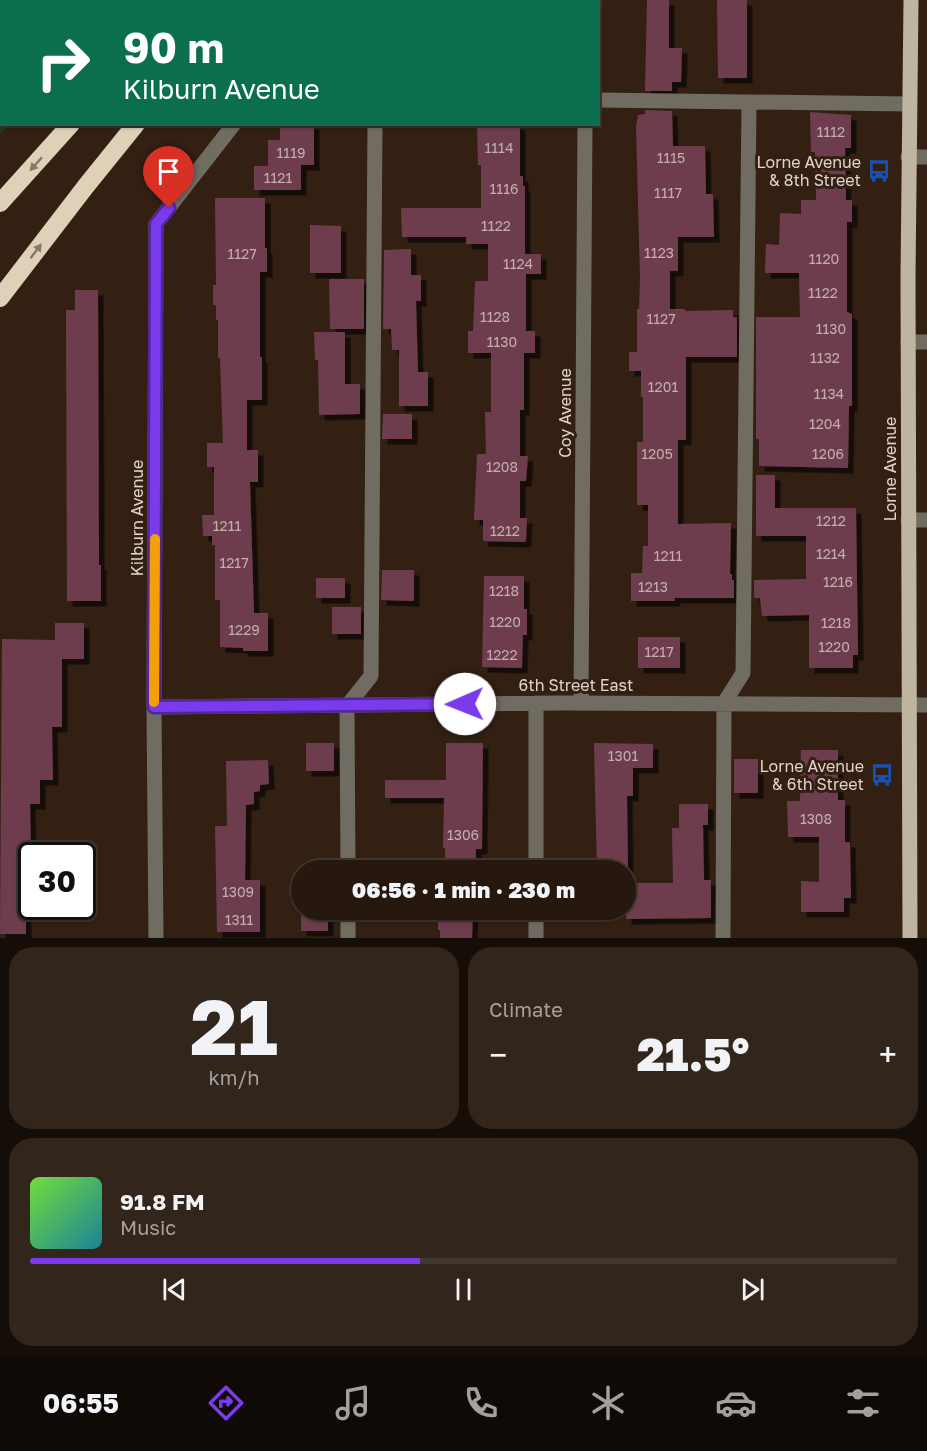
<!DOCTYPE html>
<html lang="en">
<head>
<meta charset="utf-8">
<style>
  body { margin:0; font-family:"Golos Text",sans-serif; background:#32251c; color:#f1f3f6; height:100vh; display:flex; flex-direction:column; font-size:22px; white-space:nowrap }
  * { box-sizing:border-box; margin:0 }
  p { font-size:20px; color:#a4a09e }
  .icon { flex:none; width:33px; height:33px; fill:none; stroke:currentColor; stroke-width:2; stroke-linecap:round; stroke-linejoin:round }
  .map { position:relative; height:938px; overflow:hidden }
  .drawer { display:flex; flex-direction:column; gap:9px; padding:9px; background:#150d08; flex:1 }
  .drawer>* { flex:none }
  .hud { position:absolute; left:0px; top:0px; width:600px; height:126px; box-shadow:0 2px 4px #0004,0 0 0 2px #42372e; background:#0b6e4f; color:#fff; overflow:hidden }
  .speed { position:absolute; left:18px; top:842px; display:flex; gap:12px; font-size:30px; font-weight:700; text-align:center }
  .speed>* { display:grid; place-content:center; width:78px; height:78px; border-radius:50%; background:#26180e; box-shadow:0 2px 4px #0004,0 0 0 2px #42372e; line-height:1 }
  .speed .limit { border:3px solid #111; border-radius:9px; background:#fff; color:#111 }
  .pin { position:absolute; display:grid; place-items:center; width:51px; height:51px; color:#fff; margin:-62px -26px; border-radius:50% 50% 50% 0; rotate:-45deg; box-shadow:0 0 6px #0007 }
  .pin .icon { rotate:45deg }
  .me { position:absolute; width:66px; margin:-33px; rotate:269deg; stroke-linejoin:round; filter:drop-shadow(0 0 4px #0008) }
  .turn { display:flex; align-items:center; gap:21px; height:126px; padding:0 24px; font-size:27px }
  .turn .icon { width:78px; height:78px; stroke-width:2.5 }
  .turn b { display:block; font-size:42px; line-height:51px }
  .big { font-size:45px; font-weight:800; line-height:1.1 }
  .drawer .tile { flex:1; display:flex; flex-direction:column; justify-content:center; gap:9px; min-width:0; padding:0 21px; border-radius:24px; background:#32251c }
  .drawer .dial { align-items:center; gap:0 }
  .dial b { font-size:78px; line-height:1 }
  .song { display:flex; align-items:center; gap:18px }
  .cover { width:72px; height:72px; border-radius:9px; background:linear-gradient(135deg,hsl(100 70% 55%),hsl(190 70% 35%)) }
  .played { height:6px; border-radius:3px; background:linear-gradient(90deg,#7c3aed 45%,#42372e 45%) }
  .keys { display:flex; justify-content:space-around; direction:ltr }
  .heat { display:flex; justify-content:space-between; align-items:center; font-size:33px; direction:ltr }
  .drawer .tiles { flex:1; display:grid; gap:9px; grid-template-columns:1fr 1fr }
  .tile:last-child { grid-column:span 2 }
  .trip { position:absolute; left:291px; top:860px; width:345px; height:60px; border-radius:30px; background:#26180e; box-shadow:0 2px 4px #0004,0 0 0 2px #42372e; font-weight:800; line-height:60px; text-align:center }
  .menu { display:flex; height:96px; justify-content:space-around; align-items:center; background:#0f0a06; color:#a4a09e }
  .menu .icon { width:42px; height:42px }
  .menu .active { color:#7c3aed }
  .menu b { font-size:27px; color:#f1f3f6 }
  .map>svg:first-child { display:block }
</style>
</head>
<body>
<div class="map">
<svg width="927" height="938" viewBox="0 0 927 938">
  <defs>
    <filter id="shadow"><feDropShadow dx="5.5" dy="5.5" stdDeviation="0" flood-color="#0009"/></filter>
  </defs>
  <rect width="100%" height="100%" fill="#332013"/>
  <path fill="#1e3d1f" d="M0,0H137L2,2V124L10,125L0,134Z"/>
  <path fill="#6d3d4d" filter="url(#shadow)" d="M647,0H669V48H682L681,82H672V91H645Z
    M717,0H747V78H718Z
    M645,110L672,111L673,146H705L706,194H713L714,237H678V271H670V309H685V311L733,310V317H737V357H686V440H678V524L731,523L730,574H732V580H734V598H675V601H631V573H642L643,546H648V505H637V442H643V397H641V371H629V352H637V309H639L640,279L636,126L638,115L645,114Z
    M810,112L851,115V148H845L846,200H852V222H847V312L852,314V406H849L848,468L759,466V439H756V317H800L799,273H765L766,244L779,245L780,213L801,214V200H816L815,152H811Z
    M280,124H314V165H301V190H254V166H268V140H280Z
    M477,124H520V176H523V186H525V254H541V274H526V331H535V353H524V410H520V456H528L526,481H520V518H527L526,541L524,542L483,541V520H474L477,454H486L485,412H491V353H468V331H473L475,281H488V244H466V237H402L401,208H481V165H478Z
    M215,198H265V248H267V272H260V357H262V400H247V450H258V482H250L254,613H268V651H243V648L220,647V600H215V545H212V536H203L202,515H214V467H207V443H223L220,358H218V320H216V305H213V285H216Z
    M310,225L341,226V273H310Z
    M411,249V275H421V301H416L418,372H428V406H399V350H392L391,329H383L384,250Z
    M329,279H364V329H330Z
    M75,290H98L99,565H101V601H67L66,310H75Z
    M314,332H345V384H360V414L319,415L318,360H315Z
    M383,414H412V439H382Z
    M756,475H775V508H856L858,655H853V668H809V615L762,616L760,598H754V580L806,579V536H756Z
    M382,570H414V601L381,600Z
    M484,576H524V609H527V635H523L522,668L482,667Z
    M316,578H345V598H316Z
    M332,607H361V634H332Z
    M55,623H84V659H62V727H52L53,780H40V804H30L32,906H26V934H0L2,639L55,640Z
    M638,637H680V668H638Z
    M306,743H334V771H306Z
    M446,743H483L482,849H476L475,870H445V848H443L444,798H385V780H446Z
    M594,743L653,744V768H633V796H627L628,870H597Z
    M801,750H838V800H845V842H850L851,898H844V912H801V881L819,882V837H788L787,801H800Z
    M734,759H758V793H734Z
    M268,760L269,784L260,785V791L254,792V804L246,805L245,880H260V932H217L215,826H227L226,761Z
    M679,804H708V825H703L704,880H711V918L626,919V883H673L672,828H679Z
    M301,909H328V931H301Z
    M438,909H473L472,938H440V930H438Z"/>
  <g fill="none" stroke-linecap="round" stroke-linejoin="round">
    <path stroke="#716c62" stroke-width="15" d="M585,0V2
      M332,2L333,0
      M598,100L909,104
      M908,157H927
      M908,342H927
      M908,520H927
      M536,703V870
      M581,703L585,124
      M154,707L563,703L927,705
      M348,870L347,706L371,676L375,124
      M348,909V938
      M536,909V938
      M156,938L154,707L156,224L234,124
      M723,938L724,703L743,673L749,103"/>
    <path stroke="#bfb49f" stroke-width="15" d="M910,938L908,277L911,0"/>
    <path stroke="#ded1b7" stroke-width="18" d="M182,2L184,0
      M243,2L245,0
      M0,203L71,124
      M0,298L86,186L136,124"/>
  </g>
  <defs><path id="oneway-solid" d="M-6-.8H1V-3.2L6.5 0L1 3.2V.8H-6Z" transform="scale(1.5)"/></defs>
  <g fill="#887865">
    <use href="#oneway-solid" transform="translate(36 164) rotate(132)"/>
    <use href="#oneway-solid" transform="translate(36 251) rotate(-53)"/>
  </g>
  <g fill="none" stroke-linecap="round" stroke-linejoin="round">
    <g stroke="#51269a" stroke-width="15">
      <path id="route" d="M169,208L156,224L154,707L465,704"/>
    </g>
    <use href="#route" stroke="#7c3aed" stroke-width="10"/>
    <path stroke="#f59e0b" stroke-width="10" d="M154,702L155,539"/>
  </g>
  <defs>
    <g id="bus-bare" transform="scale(1.8)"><path d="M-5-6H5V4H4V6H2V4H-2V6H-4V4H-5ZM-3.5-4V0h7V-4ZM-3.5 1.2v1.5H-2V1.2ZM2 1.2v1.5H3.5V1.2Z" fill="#1a4fb4" stroke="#332013" stroke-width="2.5" paint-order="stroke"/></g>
  </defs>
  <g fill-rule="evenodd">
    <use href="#bus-bare" x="879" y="171"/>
    <use href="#bus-bare" x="882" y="775"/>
  </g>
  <g text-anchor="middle" stroke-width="6" stroke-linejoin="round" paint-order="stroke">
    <g font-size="14" fill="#c5aeac">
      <text x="831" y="137">1112</text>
      <text x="499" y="153">1114</text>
      <text x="291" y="158">1119</text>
      <text x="671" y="163">1115</text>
      <text x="278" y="183">1121</text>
      <text x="504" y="194">1116</text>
      <text x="668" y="198">1117</text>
      <text x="496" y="231">1122</text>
      <text x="659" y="258">1123</text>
      <text x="242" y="259">1127</text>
      <text x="824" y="264">1120</text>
      <text x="518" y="269">1124</text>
      <text x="823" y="298">1122</text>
      <text x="495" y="322">1128</text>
      <text x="661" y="324">1127</text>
      <text x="831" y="334">1130</text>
      <text x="502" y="347">1130</text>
      <text x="825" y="363">1132</text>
      <text x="663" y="392">1201</text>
      <text x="829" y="399">1134</text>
      <text x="825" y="429">1204</text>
      <text x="657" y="459">1205</text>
      <text x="828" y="459">1206</text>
      <text x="502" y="472">1208</text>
      <text x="831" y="526">1212</text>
      <text x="227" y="531">1211</text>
      <text x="505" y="536">1212</text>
      <text x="831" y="559">1214</text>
      <text x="668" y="561">1211</text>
      <text x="234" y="568">1217</text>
      <text x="838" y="587">1216</text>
      <text x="653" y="592">1213</text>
      <text x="504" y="596">1218</text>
      <text x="505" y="627">1220</text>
      <text x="836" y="628">1218</text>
      <text x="244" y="635">1229</text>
      <text x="834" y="652">1220</text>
      <text x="659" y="657">1217</text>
      <text x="502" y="660">1222</text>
      <text x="623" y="761">1301</text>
      <text x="816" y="824">1308</text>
      <text x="463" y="840">1306</text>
      <text x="238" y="897">1309</text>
      <text x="239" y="925">1311</text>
    </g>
    <g font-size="16" fill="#e2d4cc" stroke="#332013" text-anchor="end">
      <text x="861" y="168">Lorne Avenue<tspan x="861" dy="18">&amp; 8th Street</tspan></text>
      <text x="864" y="772">Lorne Avenue<tspan x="864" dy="18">&amp; 6th Street</tspan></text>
    </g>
    <g font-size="16" fill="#e2d4cc" stroke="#332013">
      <text transform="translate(565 413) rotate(-90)" y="6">Coy Avenue</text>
      <text transform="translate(890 469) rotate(-90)" y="6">Lorne Avenue</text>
      <text transform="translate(137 518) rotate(-90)" y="6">Kilburn Avenue</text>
      <text x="576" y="691">6th Street East</text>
    </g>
  </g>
</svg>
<div class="speed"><div class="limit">30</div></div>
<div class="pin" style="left:169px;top:208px;background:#d93025"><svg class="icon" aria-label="arrive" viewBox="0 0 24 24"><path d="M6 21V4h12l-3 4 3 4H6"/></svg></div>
<svg class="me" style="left:465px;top:704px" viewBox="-20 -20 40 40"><circle r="19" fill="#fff"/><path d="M0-13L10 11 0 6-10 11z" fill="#7c3aed"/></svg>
<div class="trip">06:56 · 1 min · 230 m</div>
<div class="hud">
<div class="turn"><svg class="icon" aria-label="right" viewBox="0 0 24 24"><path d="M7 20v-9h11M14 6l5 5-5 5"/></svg><div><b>90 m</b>Kilburn Avenue</div></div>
</div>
</div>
<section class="drawer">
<div class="tiles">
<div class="tile dial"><b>21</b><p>km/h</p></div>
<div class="tile"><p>Climate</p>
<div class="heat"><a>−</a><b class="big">21.5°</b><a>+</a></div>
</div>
<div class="tile">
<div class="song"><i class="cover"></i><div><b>91.8 FM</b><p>Music</p></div></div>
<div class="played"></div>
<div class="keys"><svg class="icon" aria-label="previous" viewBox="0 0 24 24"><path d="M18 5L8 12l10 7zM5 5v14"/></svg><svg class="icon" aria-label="pause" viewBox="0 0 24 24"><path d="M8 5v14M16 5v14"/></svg><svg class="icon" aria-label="next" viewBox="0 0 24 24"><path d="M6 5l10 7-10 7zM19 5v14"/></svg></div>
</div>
</div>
</section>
<nav class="menu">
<b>06:55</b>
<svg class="icon active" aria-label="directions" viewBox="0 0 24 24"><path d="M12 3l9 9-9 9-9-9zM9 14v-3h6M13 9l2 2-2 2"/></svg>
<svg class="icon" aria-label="music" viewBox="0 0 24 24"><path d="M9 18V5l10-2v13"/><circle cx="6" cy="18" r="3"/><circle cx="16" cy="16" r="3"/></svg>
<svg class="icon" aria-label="phone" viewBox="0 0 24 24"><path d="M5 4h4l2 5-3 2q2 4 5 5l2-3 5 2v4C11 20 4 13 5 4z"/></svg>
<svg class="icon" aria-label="climate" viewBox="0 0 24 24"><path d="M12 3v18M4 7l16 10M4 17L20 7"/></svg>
<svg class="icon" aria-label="car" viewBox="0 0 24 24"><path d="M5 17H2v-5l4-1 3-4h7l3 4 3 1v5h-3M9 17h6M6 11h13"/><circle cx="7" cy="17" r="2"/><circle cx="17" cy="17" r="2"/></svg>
<svg class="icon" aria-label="filters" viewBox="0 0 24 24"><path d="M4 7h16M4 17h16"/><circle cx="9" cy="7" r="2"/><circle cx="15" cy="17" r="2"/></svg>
</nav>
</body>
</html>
